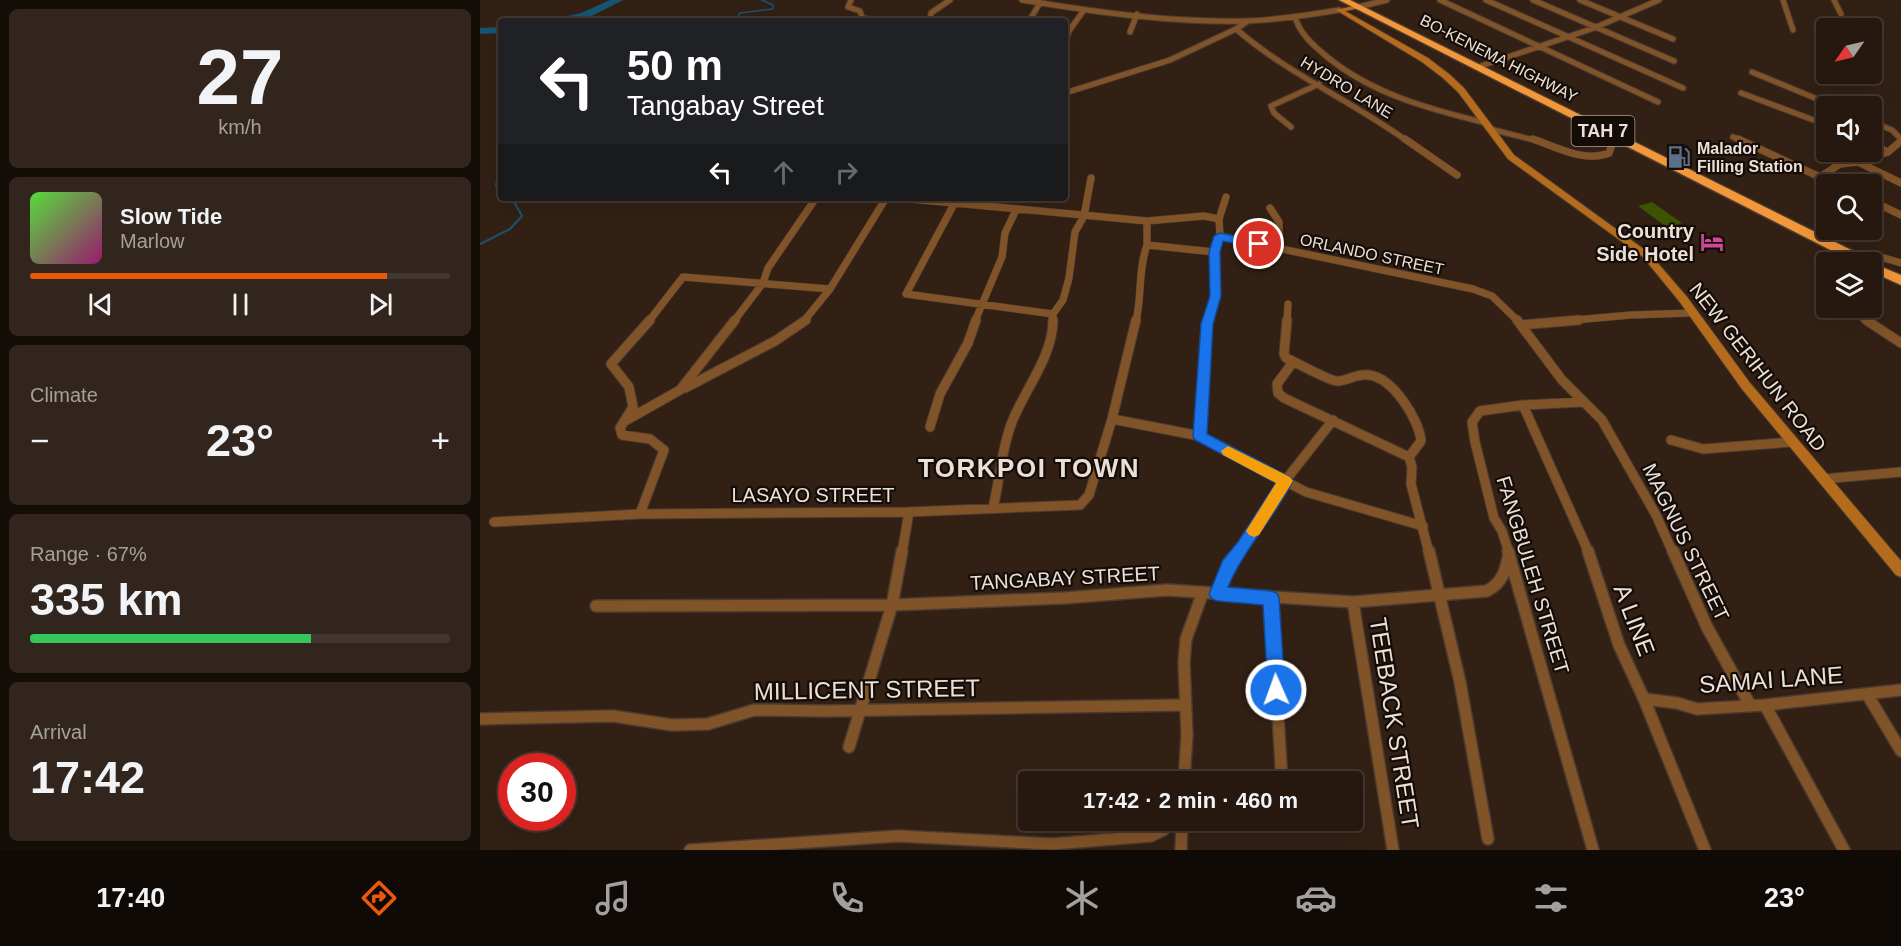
<!DOCTYPE html>
<html lang="en">
<head>
<meta charset="utf-8">
<style>
  body { margin:0; font-family:Arial,sans-serif; background:#32251d; color:#f1f3f6; height:100vh; display:flex; flex-direction:column; font-size:22px; white-space:nowrap }
  * { box-sizing:border-box; margin:0 }
  p { font-size:20px; color:#a4a09e }
  .icon { flex:none; width:33px; height:33px; fill:none; stroke:currentColor; stroke-width:2; stroke-linecap:round; stroke-linejoin:round }
  .map { position:relative; flex:1; overflow:hidden }
  .side { display:flex; flex-direction:column; gap:9px; padding:9px; background:#150d08; width:480px }
  .side>* { flex:none }
  .hud { position:absolute; left:18px; top:18px; width:570px; height:183px; border-radius:6px; box-shadow:0 6px 24px #0002,0 0 0 2px #42372f; background:#202124; color:#fff; overflow:hidden }
  .needle { width:39px; rotate:236deg }
  .fabs { position:absolute; left:1336px; top:18px; display:grid; gap:12px }
  .fabs a { display:grid; place-items:center; width:66px; height:66px; border-radius:6px; background:#26180f; box-shadow:0 6px 24px #0002,0 0 0 2px #42372f; font-size:30px }
  .speed { position:absolute; left:18px; top:753px; display:flex; gap:12px; font-size:30px; font-weight:700; text-align:center }
  .speed>* { display:grid; place-content:center; width:78px; height:78px; border-radius:50%; background:#26180f; box-shadow:0 6px 24px #0002,0 0 0 2px #42372f; line-height:1 }
  .speed .limit { border:9px solid #d22; background:#fff; color:#111 }
  .pin { position:absolute; display:grid; place-items:center; width:51px; height:51px; color:#fff; margin:-26px; border:3px solid #fff; border-radius:50%; box-shadow:0 2px 6px #0007 }
  .me { position:absolute; width:66px; margin:-33px; rotate:358deg; stroke-linejoin:round; filter:drop-shadow(0 0 4px #0008) }
  .turn { display:flex; align-items:center; gap:21px; height:126px; padding:0 30px; font-size:27px }
  .turn .icon { width:78px; height:78px; stroke-width:2.5 }
  .turn b { display:block; font-size:42px; line-height:51px }
  .lanes { display:flex; align-items:center; height:57px; padding:0 30px; background:#0003; justify-content:center; gap:30px; direction:ltr }
  .lanes .off { opacity:.35 }
  .big { font-size:45px; font-weight:700; line-height:1.1 }
  .side .card { flex:1; display:flex; flex-direction:column; justify-content:center; gap:9px; min-width:0; padding:0 21px; border-radius:9px; background:#32251d }
  .side .dial { align-items:center; gap:0 }
  .dial b { font-size:78px; line-height:1 }
  .song { display:flex; align-items:center; gap:18px }
  .cover { width:72px; height:72px; border-radius:9px; background:linear-gradient(135deg,hsl(110 70% 55%),hsl(320 70% 35%)) }
  .played { height:6px; border-radius:3px; background:linear-gradient(90deg,#ea580c 85%,#42372f 85%) }
  .keys { display:flex; justify-content:space-around; direction:ltr }
  .heat { display:flex; justify-content:space-between; align-items:center; font-size:33px; direction:ltr }
  .charge { height:9px; border-radius:4px; background:linear-gradient(90deg,#34c759 67%,#42372f 0) }
  .trip { position:absolute; left:538px; top:771px; width:345px; height:60px; border-radius:6px; background:#26180f; box-shadow:0 6px 24px #0002,0 0 0 2px #42372f; font-weight:700; line-height:60px; text-align:center }
  .tab-bar { display:flex; height:96px; justify-content:space-around; align-items:center; background:#0f0a06; color:#a4a09e }
  .tab-bar .icon { width:42px; height:42px }
  .tab-bar .selected { color:#ea580c }
  .tab-bar b { font-size:27px; color:#f1f3f6 }
  main { display:flex; flex:1; min-height:0 }
  .map>svg:first-child { display:block }
</style>
</head>
<body>
<main>
<section class="side">
<div class="card dial"><b>27</b><p>km/h</p></div>
<div class="card">
<div class="song"><i class="cover"></i><div><b>Slow Tide</b><p>Marlow</p></div></div>
<div class="played"></div>
<div class="keys"><svg class="icon" aria-label="previous" viewBox="0 0 24 24"><path d="M18 5L8 12l10 7zM5 5v14"/></svg><svg class="icon" aria-label="pause" viewBox="0 0 24 24"><path d="M8 5v14M16 5v14"/></svg><svg class="icon" aria-label="next" viewBox="0 0 24 24"><path d="M6 5l10 7-10 7zM19 5v14"/></svg></div>
</div>
<div class="card"><p>Climate</p>
<div class="heat"><a>−</a><b class="big">23°</b><a>+</a></div>
</div>
<div class="card"><p>Range · 67%</p><b class="big">335 km</b><div class="charge"></div></div>
<div class="card"><p>Arrival</p><b class="big">17:42</b></div>
</section>
<div class="map">
<svg width="1421" height="850" viewBox="0 0 1421 850">
  <rect width="100%" height="100%" fill="#322014"/>
  <path fill="#3c5300" d="M1172,202L1202,223L1188,228L1158,206Z"/>
  <g fill="none" stroke-linecap="round" stroke-linejoin="round">
    <path stroke="#175672" stroke-width="1.5" d="M258,21L256,20L260,13L293,9V5L282,0"/>
    <path stroke="#175672" stroke-width="2" d="M21,172L18,175L16,186L21,189
      M0,244L30,229L42,216L32,198"/>
    <path fill="#175672" fill-rule="evenodd" d="M130,0H143L108,18L73,21L74,19L101,13Z
      M21,27V33L0,34V28Z"/>
    <g stroke="#4c3b2f" stroke-width="7">
      <path id="street-far3" d="M371,0L368,7L380,11L382,17L391,20L431,21
        M542,0C616,12 692,23 767,21C798,20 829,15 859,10
        M960,0L1178,102
        M1006,0L1203,88
        M1053,0L1194,61
        M1100,0L1193,39
        M1303,0L1313,30
        M1354,0L1361,14
        M878,7L907,0
        M815,17C820,34 833,45 846,56C892,94 949,109 1006,123
        M450,21L451,13L470,0
        M549,21L560,3L558,1
        M768,21L756,29C808,74 872,101 927,141
        M650,32L657,14
        M585,44L589,31L604,10
        M998,67L1114,28L1179,0
        M1272,72L1354,106
        M585,93L690,60L756,29
        M1261,93L1347,125
        M1392,122L1412,130L1421,139
        M811,127L794,113L791,106L839,84
        M1010,129L1058,141
        M1253,137L1262,141
        M1134,141L1135,137"/>
    </g>
    <g stroke="#4c3b2f" stroke-width="8">
      <path id="street-far2" d="M925,139L977,175
        M1053,139C1076,147 1105,163 1129,153L1134,139
        M1258,139L1340,177
        M1392,145L1408,152
        M1378,162L1421,183
        M1356,184L1340,177L1360,164L1378,162L1408,152L1421,141
        M419,198L667,221L724,216L739,219L740,236L993,289L1012,296L1038,321
        M1392,201L1421,215
        M474,204L426,294L573,314
        M790,208L799,222V248
        M739,219L746,197
        M667,221V245
        M1371,256L1390,254L1421,263
        M1380,316L1388,321
        M169,321L203,277L350,289
        M254,321L283,283L288,268L336,198
        M324,321L350,289L406,198
        M495,321L522,257L525,233L536,210
        M573,321V314L583,300L589,278L595,232L604,216L611,178
        M656,321C662,296 658,270 667,245L734,252
        M728,321L736,296L734,252L740,236
        M807,321L808,304
        M1083,321L1151,315L1212,313"/>
    </g>
    <g stroke="#4c3b2f" stroke-width="11">
      <path id="street-far1" d="M807,320L804,354L806,358C816,362 849,381 857,381C868,381 877,373 889,375C913,378 939,419 941,441L929,457
        M1037,320L1082,380L1122,420L1176,515L1193,553
        M1386,320L1421,343
        M1042,325L1099,320
        M813,362L797,384L798,393L804,398L929,457L932,467L931,484L949,553
        M205,388L295,341L326,320
        M1043,405L1109,553
        M632,419L720,436L826,492L943,526
        M145,421L200,390L255,320
        M450,427L460,394L488,343L496,320
        M720,436L728,320
        M1191,440L1223,449L1312,442
        M1343,479L1421,472
        M513,508C520,479 521,450 532,422C545,389 573,356 573,320
        M160,514L429,512L600,505L609,495L632,419L656,320
        M14,522L160,514L184,450L170,439L142,435L140,428L153,407L149,387L131,364L170,320
        M422,553L429,512
        M758,553L805,481L853,420
        M1029,553L1022,531L1014,518L995,442L992,422L1000,411L1043,405L1103,402"/>
    </g>
    <g stroke="#4c3b2f" stroke-width="14">
      <path id="street" d="M949,551L980,682L1008,839
        M1028,551L1113,850
        M1108,551L1139,645L1164,699L1225,850
        M1193,551L1227,627L1270,705
        M738,594L749,565L760,551
        M791,598L802,782
        M873,602L913,850
        M116,606L412,605L584,598L687,590L873,602L1007,591C1023,582 1026,570 1029,553
        M1387,694L1421,751
        M1164,699L1197,703L1217,709L1285,705L1421,690
        M1285,705L1364,850
        M0,719L133,716L192,725L228,724L274,710L346,711L705,705
        M369,747L412,605L422,551
        M704,782L707,735L704,662L706,639L723,592
        M210,850L418,836L572,844L671,836L683,830L693,820
        M701,850L702,820"/>
    </g>
    <g stroke="#4c3b2f" stroke-width="2">
      <path id="secondary" d="M878,5L880,6V8L865,11L948,58L969,74L984,88L1034,155L1169,253L1207,297L1270,383L1421,561V577L1416,575L1262,389L1199,301L1163,257L1028,159L978,92L963,78L942,62L856,10Z"/>
    </g>
    <g stroke="#4c3b2f" stroke-width="3">
      <path id="highway" d="M859,0H870L1389,259L1391,262H1374Z
        M1392,263L1421,275V285L1392,272Z"/>
    </g>
    <use href="#street-far3" stroke="#815328" stroke-width="5"/>
    <use href="#street-far2" stroke="#815328" stroke-width="7"/>
    <use href="#street-far1" stroke="#815328" stroke-width="9"/>
    <use href="#street" stroke="#815328" stroke-width="11"/>
    <use href="#secondary" fill="#b46b1b" fill-rule="evenodd"/>
    <use href="#highway" fill="#f2973a" fill-rule="evenodd"/>
  </g>
  <path fill="#1a73e8" stroke="#114b97" stroke-width="1.5" d="M740,233L779,241L785,244L779,248L743,241L740,252L741,296L733,324L727,434L810,477L813,481C794,518 763,550 748,587L791,591L797,593L799,598L805,690L803,696L796,699L790,696L788,690L783,605L738,601L732,599L729,594L743,560L758,542L796,483L715,440L713,436L721,324L730,296L729,252L734,236Z"/>
  <path fill="#f59e0b" d="M748,446L810,477L813,481L779,535L774,537L769,535L766,531L796,483L743,455L741,451Z"/>
  <defs>
    <g id="fuel-bare" transform="scale(1.8)"><path d="M-5.5-6h7V0h2V4h1.3V-2.5L3-4.5l.8-.8L6-3V5H2.5V1h-1V6h-7ZM-4.2-4.7v3.2H.2V-4.7Z" fill="#5c6f8a" stroke="#140c07" stroke-width="2.5" paint-order="stroke"/></g>
    <g id="hotel-bare" transform="scale(1.8)"><path d="M-6-4.5h1.5V1H6V5H4.5V3h-9V5H-6ZM-4 0a1.8 1.8 0 1 1 3.6 0ZM.5 0V-2.5h3Q6-2.5 6 0Z" fill="#d1479c" stroke="#140c07" stroke-width="2.5" paint-order="stroke"/></g>
  </defs>
  <g fill-rule="evenodd">
    <use href="#fuel-bare" x="1199" y="157"/>
    <use href="#hotel-bare" x="1232" y="242"/>
  </g>
  <g text-anchor="middle" stroke-width="4.5" stroke-linejoin="round" paint-order="stroke">
    <g font-size="16" fill="#ebdfd7" stroke="#140c07">
      <text transform="translate(1019 58) rotate(27)" y="6">BO-KENEMA HIGHWAY</text>
      <text transform="translate(867 87) rotate(31)" y="6">HYDRO LANE</text>
      <text transform="translate(892 254) rotate(12)" y="6">ORLANDO STREET</text>
    </g>
    <g font-size="16" font-weight="bold" fill="#ebdfd7" stroke="#140c07" text-anchor="start">
      <text x="1217" y="154">Malador<tspan x="1217" dy="18">Filling Station</tspan></text>
    </g>
    <rect fill="#140c07" stroke="#aaa099" stroke-width="1.5" x="1091.5" y="116" width="63" height="30" rx="4.5"/>
    <g font-size="18" font-weight="bold" fill="#ebdfd7">
      <text x="1123" y="137">TAH 7</text>
    </g>
    <g font-size="20" font-weight="bold" fill="#ebdfd7" stroke="#140c07" text-anchor="end">
      <text x="1214" y="238">Country<tspan x="1214" dy="23">Side Hotel</tspan></text>
    </g>
    <g font-size="20" fill="#ebdfd7" stroke="#140c07">
      <text transform="translate(1278 367) rotate(52)" y="7">NEW GERIHUN ROAD</text>
      <text x="333" y="502">LASAYO STREET</text>
      <text transform="translate(1206 542) rotate(64)" y="7">MAGNUS STREET</text>
      <text transform="translate(1053 575) rotate(73)" y="7">FANGBULEH STREET</text>
      <text transform="translate(585 578) rotate(-3)" y="7">TANGABAY STREET</text>
    </g>
    <g font-size="24" fill="#ebdfd7" stroke="#140c07">
      <text transform="translate(1154 620) rotate(69)" y="8">A LINE</text>
      <text transform="translate(1291 680) rotate(-4)" y="8">SAMAI LANE</text>
      <text transform="translate(387 690) rotate(-1)" y="8">MILLICENT STREET</text>
      <text transform="translate(914 723) rotate(81)" y="8">TEEBACK STREET</text>
    </g>
    <g font-size="26" font-weight="bold" letter-spacing="1.5" fill="#ebdfd7" stroke="#140c07">
      <text x="549" y="477">TORKPOI TOWN</text>
    </g>
  </g>
</svg>
<div class="fabs">
<a><svg class="needle" viewBox="-14 -14 28 28"><path d="M0-13l5 13h-10z" fill="#e53935"/><path d="M0 13l5-13h-10z" fill="#a4a09e"/></svg></a>
<a><svg class="icon" aria-label="sound" viewBox="0 0 24 24"><path d="M4 9h4l5-4v14l-5-4H4zM17 9q2 3 0 6"/></svg></a>
<a><svg class="icon" aria-label="search" viewBox="0 0 24 24"><circle cx="10" cy="10" r="6"/><path d="M15 15l6 6"/></svg></a>
<a><svg class="icon" aria-label="layers" viewBox="0 0 24 24"><path d="M12 4l9 5-9 5-9-5zM3 14l9 5 9-5"/></svg></a>
</div>
<div class="speed"><div class="limit">30</div></div>
<div class="pin" style="left:779px;top:244px;background:#d93025"><svg class="icon" aria-label="arrive" viewBox="0 0 24 24"><path d="M6 21V4h12l-3 4 3 4H6"/></svg></div>
<svg class="me" style="left:796px;top:690px" viewBox="-20 -20 40 40"><circle r="17" fill="#1a73e8" stroke="#fff" stroke-width="3"/><path d="M0-11L8 9 0 5-8 9z" fill="#fff"/></svg>
<div class="trip">17:42 · 2 min · 460 m</div>
<div class="hud">
<div class="turn"><svg class="icon" aria-label="left" viewBox="0 0 24 24"><path d="M17 20v-9H6M10 6l-5 5 5 5"/></svg><div><b>50 m</b>Tangabay Street</div></div>
<div class="lanes"><svg class="icon" aria-label="left" viewBox="0 0 24 24"><path d="M17 20v-9H6M10 6l-5 5 5 5"/></svg><svg class="icon off" aria-label="ahead" viewBox="0 0 24 24"><path d="M12 20V5M6 11l6-6 6 6"/></svg><svg class="icon off" aria-label="right" viewBox="0 0 24 24"><path d="M7 20v-9h11M14 6l5 5-5 5"/></svg></div>
</div>
</div>
</main>
<nav class="tab-bar">
<b>17:40</b>
<svg class="icon selected" aria-label="directions" viewBox="0 0 24 24"><path d="M12 3l9 9-9 9-9-9zM9 14v-3h6M13 9l2 2-2 2"/></svg>
<svg class="icon" aria-label="music" viewBox="0 0 24 24"><path d="M9 18V5l10-2v13"/><circle cx="6" cy="18" r="3"/><circle cx="16" cy="16" r="3"/></svg>
<svg class="icon" aria-label="phone" viewBox="0 0 24 24"><path d="M5 4h4l2 5-3 2q2 4 5 5l2-3 5 2v4C11 20 4 13 5 4z"/></svg>
<svg class="icon" aria-label="climate" viewBox="0 0 24 24"><path d="M12 3v18M4 7l16 10M4 17L20 7"/></svg>
<svg class="icon" aria-label="car" viewBox="0 0 24 24"><path d="M5 17H2v-5l4-1 3-4h7l3 4 3 1v5h-3M9 17h6M6 11h13"/><circle cx="7" cy="17" r="2"/><circle cx="17" cy="17" r="2"/></svg>
<svg class="icon" aria-label="filters" viewBox="0 0 24 24"><path d="M4 7h16M4 17h16"/><circle cx="9" cy="7" r="2"/><circle cx="15" cy="17" r="2"/></svg>
<b>23°</b>
</nav>
</body>
</html>
